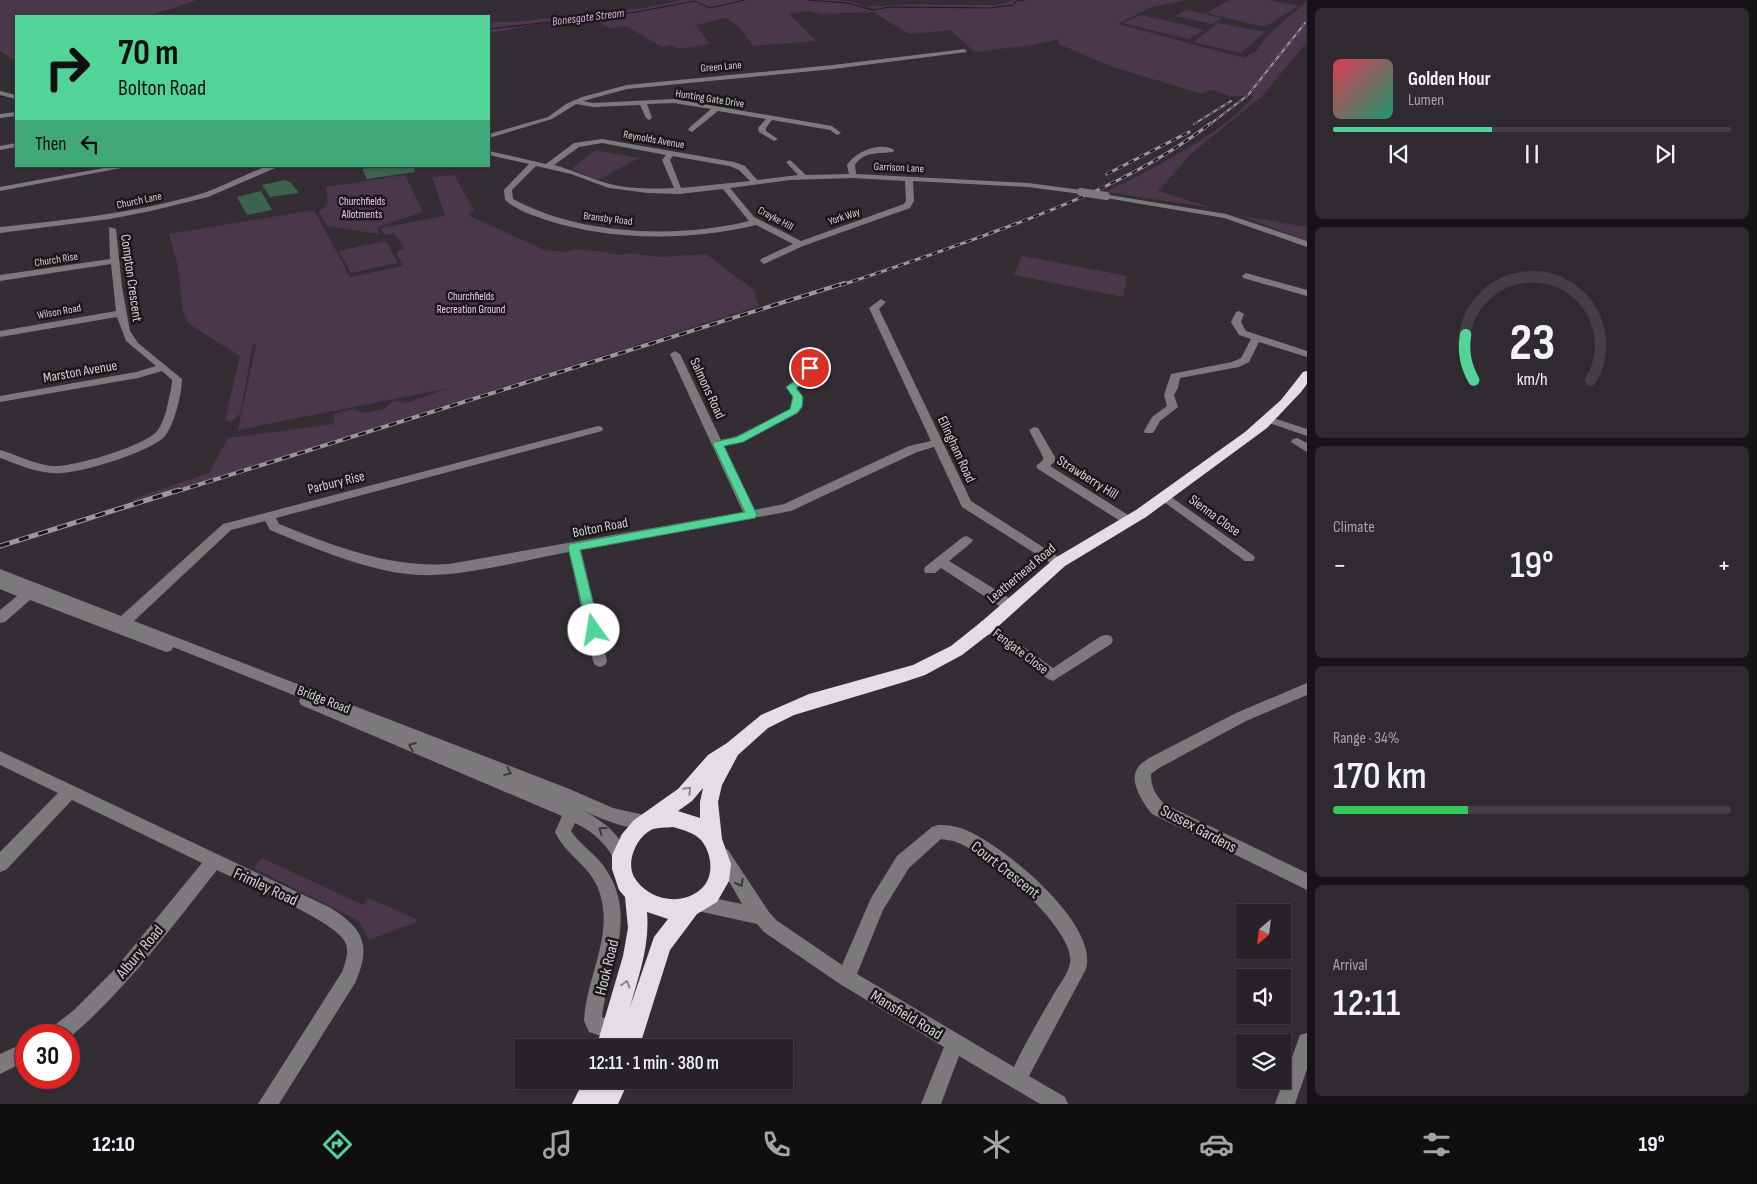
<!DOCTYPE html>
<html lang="en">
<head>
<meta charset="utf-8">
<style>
  body { margin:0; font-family:"Sofia Sans Condensed",sans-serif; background:#2f2a2f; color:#f1f3f6; height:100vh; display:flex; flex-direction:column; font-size:19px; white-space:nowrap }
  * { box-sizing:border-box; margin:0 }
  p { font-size:16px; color:#a4a4a7 }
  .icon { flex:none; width:28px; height:28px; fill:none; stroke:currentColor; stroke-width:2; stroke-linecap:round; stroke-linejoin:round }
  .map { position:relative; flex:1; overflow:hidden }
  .drawer { display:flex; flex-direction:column; gap:8px; padding:8px; background:#151315; width:450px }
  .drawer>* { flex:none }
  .top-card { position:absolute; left:15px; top:15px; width:475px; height:152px; border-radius:0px; box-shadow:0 1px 4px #0004,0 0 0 1px #433f44; background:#52d397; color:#111; overflow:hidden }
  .needle { width:32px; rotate:208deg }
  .buttons { position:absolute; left:1236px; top:904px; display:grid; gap:10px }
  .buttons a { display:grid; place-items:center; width:55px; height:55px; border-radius:0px; background:#272227; box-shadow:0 1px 4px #0004,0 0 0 1px #433f44; font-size:25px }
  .speed { position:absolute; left:15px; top:1024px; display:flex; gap:10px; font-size:25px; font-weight:700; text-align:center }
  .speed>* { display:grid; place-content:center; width:65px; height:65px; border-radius:50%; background:#272227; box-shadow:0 1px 4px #0004,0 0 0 1px #433f44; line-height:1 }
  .speed .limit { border:8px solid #d22; background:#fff; color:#111 }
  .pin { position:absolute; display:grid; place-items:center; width:42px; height:42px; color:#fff; margin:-21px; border:2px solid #fff; border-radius:50%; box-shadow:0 1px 5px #0007 }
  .me { position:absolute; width:55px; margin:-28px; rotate:347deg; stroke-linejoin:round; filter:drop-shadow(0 0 4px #0008) }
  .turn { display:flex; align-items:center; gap:18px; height:105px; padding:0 20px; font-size:22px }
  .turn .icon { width:65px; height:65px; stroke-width:2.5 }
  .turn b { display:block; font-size:35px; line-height:42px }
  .then { display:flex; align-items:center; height:48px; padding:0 20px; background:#0003; gap:10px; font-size:19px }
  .big { font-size:38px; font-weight:600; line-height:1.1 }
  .drawer .tile { flex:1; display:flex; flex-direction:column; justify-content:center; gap:8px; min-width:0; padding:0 18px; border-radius:8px; background:#2f2a2f }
  .drawer .dial { align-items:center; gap:0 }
  .dial svg { height:130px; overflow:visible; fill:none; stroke:#433f44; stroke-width:7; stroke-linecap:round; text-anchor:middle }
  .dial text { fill:#f1f3f6; stroke:none }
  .song { display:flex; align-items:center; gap:15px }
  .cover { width:60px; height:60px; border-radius:8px; background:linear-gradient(135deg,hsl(350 70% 55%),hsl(160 70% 35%)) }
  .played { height:5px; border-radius:2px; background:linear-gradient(90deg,#52d397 40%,#433f44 40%) }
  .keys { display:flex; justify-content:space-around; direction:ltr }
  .heat { display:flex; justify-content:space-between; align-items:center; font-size:28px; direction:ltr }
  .charge { height:8px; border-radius:4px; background:linear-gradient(90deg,#34c759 34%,#433f44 0) }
  .trip { position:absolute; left:515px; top:1039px; width:278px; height:50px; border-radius:0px; background:#272227; box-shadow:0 1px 4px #0004,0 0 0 1px #433f44; font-weight:600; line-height:50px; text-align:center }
  .dock { display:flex; height:80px; justify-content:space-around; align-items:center; background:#100e10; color:#a4a4a7 }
  .dock .icon { width:35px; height:35px }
  .dock .active { color:#52d397 }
  .dock b { font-size:22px; color:#f1f3f6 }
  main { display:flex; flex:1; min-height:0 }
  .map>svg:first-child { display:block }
</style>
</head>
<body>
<main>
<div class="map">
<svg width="1307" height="1104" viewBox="0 0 1307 1104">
  <rect width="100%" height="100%" fill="#342e34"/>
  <path fill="#4a384a" d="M0,0H197L148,16H16V61L0,51Z
    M682,0H837L854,2L865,7L912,4L997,5L1013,0H1188L1151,7L1118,24L1244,58L1257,50L1267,36L1307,1V42L1262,96L1192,153L1158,191L1213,208L1105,192C1148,172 1224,133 1254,96H1230L1211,90L1202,94L1110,66L1059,44V39L1033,45L975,52L950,30L909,34L873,12L823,14L807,11L789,14L816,41L753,46L739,27L726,18L695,25L710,44L678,49L671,45L662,47L626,26L609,28L590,17L553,25L549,22L489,33V22H513L643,8Z
    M1230,0H1269L1298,6L1265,27L1206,13Z
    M1186,10L1222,18L1212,24L1175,16Z
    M1141,15L1205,30L1188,39L1123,23Z
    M1218,23L1265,32L1241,53L1193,42Z
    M595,150L639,158L598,180L571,169Z
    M405,175L423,212L377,227L379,234L327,226L319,212L328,203L326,187Z
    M454,175L474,210L468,215L544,250L567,252L574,249L608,252V254L624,255L627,253L660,257L706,254L754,290L759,306L133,504V499L209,473L228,438L335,424L333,414L354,409L363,413L384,409L393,401L407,403L449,388L238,430L256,345L253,344L240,414L231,422L225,421L240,356L189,324L183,311L178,267L169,234L314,210L350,277L403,266L396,253L404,248L394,233L385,235L380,228L445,216L432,177Z
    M1242,216L1307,227V240L1299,238Z
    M386,241L398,263L351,273L339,251Z
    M1022,256L1127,276L1123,297L1014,275Z
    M262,858L363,905L369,898L416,919V922L369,940L359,921L254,868Z"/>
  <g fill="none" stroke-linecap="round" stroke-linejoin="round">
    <path stroke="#2b132c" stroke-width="1" d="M808,0L847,3L873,10L890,7L989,8L1014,5L1016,1L1025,0
      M489,29L637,12L694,1L710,8L745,0
      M0,97L16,93"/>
  </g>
  <path fill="#3c634e" d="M376,166H414L415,172L367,179L362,169Z
    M285,180L291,183L299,193L270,197L262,185Z
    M261,191L272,210L247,215L237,197Z"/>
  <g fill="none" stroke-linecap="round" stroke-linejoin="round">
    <path fill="#7c797c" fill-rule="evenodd" d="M965,49L967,52L833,69L627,89L583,101L593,103L674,99L832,126L841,133L837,135L830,130L772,120L766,128V131L778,139L774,141L759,132L758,128L766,119L718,111L692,132L688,130L689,128L711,109L674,103L647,104L652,118L649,120L646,118L640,105L593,107L576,104L552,119L489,138V134L548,117L566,104L582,97L627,85L833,65Z
      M0,91L16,95V99L0,95Z
      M16,112V116L0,118V114Z
      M602,139L734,162L745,166L757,180L798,175L786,162L790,160L806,175L849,174L847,165C855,152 880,141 894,150L893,152C878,154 864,151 855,165L856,174L1028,183L1081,190L1085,192L1081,194L1028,187L913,181L914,201L910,208L803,246L764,264L760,261L761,259L793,244L756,225C689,241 612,241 546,220C532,215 516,210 505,200L504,190L529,164L489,155V151L546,164L574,143ZM602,143L666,155L662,160L674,188C653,189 630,189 610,184C591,179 573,170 554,165L579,147ZM673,156L729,166L739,170L750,181L681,188L670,160ZM536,166L571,174L609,188L648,193L679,194L723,189L749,221C676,239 579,235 513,199L512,190ZM853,178L905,181L906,201L904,204L801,241L754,217L730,188L790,180Z
      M16,143V147L0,150V146Z
      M114,166H132L0,191V187Z
      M268,166H280L208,197L151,211L110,219L0,233V227C67,220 135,213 200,194C223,187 244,174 268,166Z
      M1103,194L1226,214L1307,241V247L1224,218L1106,198L1102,196Z
      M109,227L116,229L122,287L130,331L138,343L182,379C182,393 174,427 164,437C148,453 74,476 52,473C34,472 17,464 0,458V450C17,455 34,464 52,466C71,468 145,446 157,431C166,420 169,398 172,383V380L162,371L138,378L0,402V396L136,372L156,366L126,341L117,317L0,337V331L116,311L111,264L0,281V275L110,259Z
      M1246,273L1307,290V296L1243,278L1242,276Z
      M881,299L886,302L879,309L971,501L1063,560L1065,563L1063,566H1055L962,507L934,447L917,452L791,511L581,550L607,661L605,665L600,667L595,665L593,661L569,552C524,560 464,577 419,575C373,573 313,548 270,530L265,521L231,530L134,621L567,788L613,808L653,817L655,822L653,827C634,834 597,817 580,809C604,821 619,833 630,858L628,863L622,866L616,863C607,844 595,833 575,823L571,831C581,846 596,854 605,868C639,917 608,966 602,1017L620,1024L622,1031L620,1038L613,1040L589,1032L584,1021C586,975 617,932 597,886C588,865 565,854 555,832L562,816L301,705L299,701L301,698L173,647L171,651L166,652L30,600L5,622L0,623V610L17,596L0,589V569L121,616L223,524L598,426L602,427L603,429L602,431L276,518L279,524C333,546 390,568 449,564L743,512L670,354L675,351L680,354L721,440L737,436L790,409L793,397L786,387L803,373L806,361L817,354H825V358L815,364C815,377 806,381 797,388L803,397L802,407L798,413L744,441L724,446L754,510L784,504L909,446L931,441L869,308Z
      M1239,311L1244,314L1241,322L1246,331L1307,351V357L1259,342L1249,362L1239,367L1180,378L1178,388L1174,395L1178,407L1160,421L1153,433H1145L1144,431L1152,417L1167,406L1164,395L1171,374L1232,362L1241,358L1251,339L1239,335L1231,322L1236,312Z
      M1270,417L1307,429V436L1266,422L1265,420Z
      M1034,427L1038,428L1055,457V461L1050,466L1133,518L1135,521L1133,524H1125L1038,469L1036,466L1043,460V457L1029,430Z
      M1297,438L1307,443V452L1291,442L1293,439Z
      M1164,492L1253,555L1255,558L1253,561H1245L1160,499L1158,496L1160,493Z
      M967,536L973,540L971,543L949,561L1014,601L1016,605L1014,609H1004L941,568L935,573H925L924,570L925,567L963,537Z
      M986,620L1053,668L1101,636L1106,635L1111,636L1113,640L1111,644L1053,681L1048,679L981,629L979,625L981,621Z
      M1307,683V695L1246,721L1159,768L1151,774C1151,787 1155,794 1164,804L1307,873V890L1152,814C1143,803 1127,780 1139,766C1141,763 1146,761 1149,758L1236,713Z
      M0,751L331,908C365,930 371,946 355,983L279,1104H258L342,972C345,963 350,951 345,942C334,920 242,883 217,870C170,929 126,990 69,1038V1035H49L51,1028L74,1010L115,969L202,863L72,800L6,870L0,872V852L58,793L0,765Z
      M938,825C948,825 958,826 968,831C1005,847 1099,924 1086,969L1029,1076L1065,1097L1068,1104H1040L959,1056L941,1104H921L944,1047L840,984L764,932L757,924L698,911L692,909L690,903L692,897L698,895L742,904L714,855L716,850L722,847L728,850L769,912L776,920L842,965L871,898L897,856L932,827ZM941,839C946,840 951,840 956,842C986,852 1076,930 1070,963C1068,975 1058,986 1052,997C1039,1020 1025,1043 1014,1067L857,974L883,910L909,868Z
      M1307,1033V1069L1295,1104H1275L1300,1035Z
      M26,1042V1061L0,1074V1054Z"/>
    <path fill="#e4dde4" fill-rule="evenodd" d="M1307,371V384L1301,392L1267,428L1146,517L1065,566L993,631L962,655L925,675L904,682L794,715L768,728L738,755L722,785L718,802L722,839L731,864L729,881L717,902L697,914L670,950L639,1048H596L623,956L628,928L625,897L619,890L612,869V855L622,834L634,820L678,789L708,755L727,743L761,715L809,694L913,665L951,646L981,622L1055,558L1136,510L1245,432L1281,400L1303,372ZM703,788L700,802V818L678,811L692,801ZM673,827C683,830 693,832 701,840C712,853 715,877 701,889C681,907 648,900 634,877C626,862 636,838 651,830C656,827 667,828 673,827ZM647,912L668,919L654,937L630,1007C639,975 650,945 647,912Z
      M584,1080H629L618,1104H572Z"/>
    <g stroke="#9c979c" stroke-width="2">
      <path id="rail-far3" d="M1194,124L1231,101
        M1209,125L1248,95L1305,23"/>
    </g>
    <g stroke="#9c979c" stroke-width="3">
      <path id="rail-far2" d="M1107,174L1189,132
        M841,285C892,269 941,251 991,233C1068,205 1146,173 1211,123"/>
    </g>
    <g stroke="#9c979c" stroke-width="4">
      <path id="rail-far1" d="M175,492L845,283"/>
    </g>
    <g stroke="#9c979c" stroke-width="5">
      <path id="rail" d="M0,546L179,490"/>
    </g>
    <use href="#rail-far3" stroke="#1a181a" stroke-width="1" stroke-dasharray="4.5" stroke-linecap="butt"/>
    <use href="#rail-far2" stroke="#1a181a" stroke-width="2" stroke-dasharray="6" stroke-linecap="butt"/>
    <use href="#rail-far1" stroke="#1a181a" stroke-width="2.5" stroke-dasharray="8" stroke-linecap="butt"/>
    <use href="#rail" stroke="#1a181a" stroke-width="3" stroke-dasharray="10" stroke-linecap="butt"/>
    <path stroke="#7c797c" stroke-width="8" d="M1081,192L1106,196"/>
  </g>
  <defs><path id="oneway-chevron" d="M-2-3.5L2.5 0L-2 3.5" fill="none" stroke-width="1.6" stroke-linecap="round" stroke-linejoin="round" transform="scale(1.25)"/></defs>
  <g stroke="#3c3a3c">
    <use href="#oneway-chevron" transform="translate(412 746) rotate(-157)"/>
    <use href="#oneway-chevron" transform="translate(508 772) rotate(22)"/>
    <use href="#oneway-chevron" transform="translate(602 830) rotate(-144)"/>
    <use href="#oneway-chevron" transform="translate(740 883) rotate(61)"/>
  </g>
  <g stroke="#898489">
    <use href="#oneway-chevron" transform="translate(688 790) rotate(-46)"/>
    <use href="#oneway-chevron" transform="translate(626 984) rotate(-74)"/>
  </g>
  <path fill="#52d397" stroke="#358962" d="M807,366L815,368L810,380L796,388L803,397L802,407L797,413L743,442L724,446L757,515L755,518L580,550L600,630L598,634H589L568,547L570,544L745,512L713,444L714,442L737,437L790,409L793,397L786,387L803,376Z"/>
  <g text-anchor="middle" stroke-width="5" stroke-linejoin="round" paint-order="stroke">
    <g font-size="11" fill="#d4d0d4" stroke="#1a181a">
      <text transform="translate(721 66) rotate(-5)" y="4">Green Lane</text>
      <text transform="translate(710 98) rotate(9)" y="4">Hunting Gate Drive</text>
      <text transform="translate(654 139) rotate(10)" y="4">Reynolds Avenue</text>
      <text transform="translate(899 167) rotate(3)" y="4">Garrison Lane</text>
      <text transform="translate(139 200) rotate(-12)" y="4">Church Lane</text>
      <text transform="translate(844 216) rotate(-19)" y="4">York Way</text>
      <text transform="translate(608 218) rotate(7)" y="4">Bransby Road</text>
      <text transform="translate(776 218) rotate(28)" y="4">Crayke Hill</text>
      <text transform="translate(56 259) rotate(-9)" y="4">Church Rise</text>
      <text transform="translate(59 311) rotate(-10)" y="4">Wilson Road</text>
    </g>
    <g font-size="11" fill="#f7c5f8" stroke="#1a181a">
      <text x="362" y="205">Churchfields<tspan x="362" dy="13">Allotments</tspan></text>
      <text x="471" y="300">Churchfields<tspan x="471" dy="13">Recreation Ground</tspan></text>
    </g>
    <g font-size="12" font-style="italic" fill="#ddacde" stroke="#1a181a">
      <text transform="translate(588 17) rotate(-7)" y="4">Bonesgate Stream</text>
    </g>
    <g font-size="14" fill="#d4d0d4" stroke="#1a181a">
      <text transform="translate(132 278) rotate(82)" y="5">Compton Crescent</text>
      <text transform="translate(80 371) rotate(-10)" y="5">Marston Avenue</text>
      <text transform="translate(708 388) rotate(65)" y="5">Salmons Road</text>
      <text transform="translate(957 449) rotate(65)" y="5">Ellingham Road</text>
      <text transform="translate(1088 477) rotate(32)" y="5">Strawberry Hill</text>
      <text transform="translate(336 482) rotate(-14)" y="5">Parbury Rise</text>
      <text transform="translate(1215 515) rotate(36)" y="5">Sienna Close</text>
      <text transform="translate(600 527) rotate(-11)" y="5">Bolton Road</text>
      <text transform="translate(1021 573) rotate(-40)" y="5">Leatherhead Road</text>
      <text transform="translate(1021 651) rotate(37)" y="5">Fengate Close</text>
      <text transform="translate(324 699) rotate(21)" y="5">Bridge Road</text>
    </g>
    <g font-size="16" fill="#d4d0d4" stroke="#1a181a">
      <text transform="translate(1199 828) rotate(28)" y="6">Sussex Gardens</text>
      <text transform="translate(1006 869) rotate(38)" y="6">Court Crescent</text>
      <text transform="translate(266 886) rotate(25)" y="6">Frimley Road</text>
      <text transform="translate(139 951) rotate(-50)" y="6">Albury Road</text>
      <text transform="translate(606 967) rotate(-76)" y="6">Hook Road</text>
      <text transform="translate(907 1014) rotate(31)" y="6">Mansfield Road</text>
    </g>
  </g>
</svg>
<div class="buttons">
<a><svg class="needle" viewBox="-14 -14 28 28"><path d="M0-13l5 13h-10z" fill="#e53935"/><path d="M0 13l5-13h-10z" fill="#a4a4a7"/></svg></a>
<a><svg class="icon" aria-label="sound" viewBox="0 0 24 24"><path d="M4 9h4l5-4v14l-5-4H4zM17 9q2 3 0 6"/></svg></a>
<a><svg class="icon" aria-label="layers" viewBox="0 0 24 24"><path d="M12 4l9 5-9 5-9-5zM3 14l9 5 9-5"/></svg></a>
</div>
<div class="speed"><div class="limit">30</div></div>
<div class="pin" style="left:810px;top:368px;background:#d93025"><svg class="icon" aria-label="arrive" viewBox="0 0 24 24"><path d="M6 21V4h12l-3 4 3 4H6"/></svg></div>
<svg class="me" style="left:594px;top:630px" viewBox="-20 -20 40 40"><circle r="19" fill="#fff"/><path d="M0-13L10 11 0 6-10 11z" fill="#52d397"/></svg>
<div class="trip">12:11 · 1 min · 380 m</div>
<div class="top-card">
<div class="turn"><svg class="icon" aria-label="right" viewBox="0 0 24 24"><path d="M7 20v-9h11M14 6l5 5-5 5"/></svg><div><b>70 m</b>Bolton Road</div></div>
<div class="then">Then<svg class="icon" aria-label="left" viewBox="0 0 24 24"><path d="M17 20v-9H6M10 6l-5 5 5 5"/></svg></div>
</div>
</div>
<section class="drawer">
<div class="tile">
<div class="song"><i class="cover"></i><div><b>Golden Hour</b><p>Lumen</p></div></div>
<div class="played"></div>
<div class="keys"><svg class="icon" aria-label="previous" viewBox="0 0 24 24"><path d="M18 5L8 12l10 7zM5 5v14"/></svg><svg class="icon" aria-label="pause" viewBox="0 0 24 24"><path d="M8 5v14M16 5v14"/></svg><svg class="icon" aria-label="next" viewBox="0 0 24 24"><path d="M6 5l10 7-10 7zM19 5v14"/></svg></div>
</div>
<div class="tile dial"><svg viewBox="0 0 100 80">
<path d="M14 69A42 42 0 1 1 86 69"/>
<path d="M14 69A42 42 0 0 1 9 41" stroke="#52d397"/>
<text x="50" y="56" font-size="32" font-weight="700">23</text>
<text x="50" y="72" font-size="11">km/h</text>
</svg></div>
<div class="tile"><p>Climate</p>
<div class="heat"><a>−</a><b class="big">19°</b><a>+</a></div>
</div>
<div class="tile"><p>Range · 34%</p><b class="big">170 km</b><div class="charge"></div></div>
<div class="tile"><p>Arrival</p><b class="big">12:11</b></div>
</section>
</main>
<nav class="dock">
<b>12:10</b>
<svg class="icon active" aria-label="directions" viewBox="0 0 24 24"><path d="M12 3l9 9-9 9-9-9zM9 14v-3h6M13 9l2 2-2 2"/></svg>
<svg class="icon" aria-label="music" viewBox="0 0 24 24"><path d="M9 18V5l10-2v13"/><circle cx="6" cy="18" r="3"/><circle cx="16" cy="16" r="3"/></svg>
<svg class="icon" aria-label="phone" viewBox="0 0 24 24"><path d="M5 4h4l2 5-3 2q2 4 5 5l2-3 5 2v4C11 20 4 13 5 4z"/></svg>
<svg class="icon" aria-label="climate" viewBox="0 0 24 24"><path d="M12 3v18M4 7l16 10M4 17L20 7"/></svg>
<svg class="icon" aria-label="car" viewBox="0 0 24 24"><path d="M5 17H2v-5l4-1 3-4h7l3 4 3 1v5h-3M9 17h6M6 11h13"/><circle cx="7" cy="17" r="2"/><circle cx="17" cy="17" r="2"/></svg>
<svg class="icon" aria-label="filters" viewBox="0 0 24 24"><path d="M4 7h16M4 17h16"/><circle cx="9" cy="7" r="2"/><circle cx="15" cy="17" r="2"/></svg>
<b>19°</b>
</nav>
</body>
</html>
